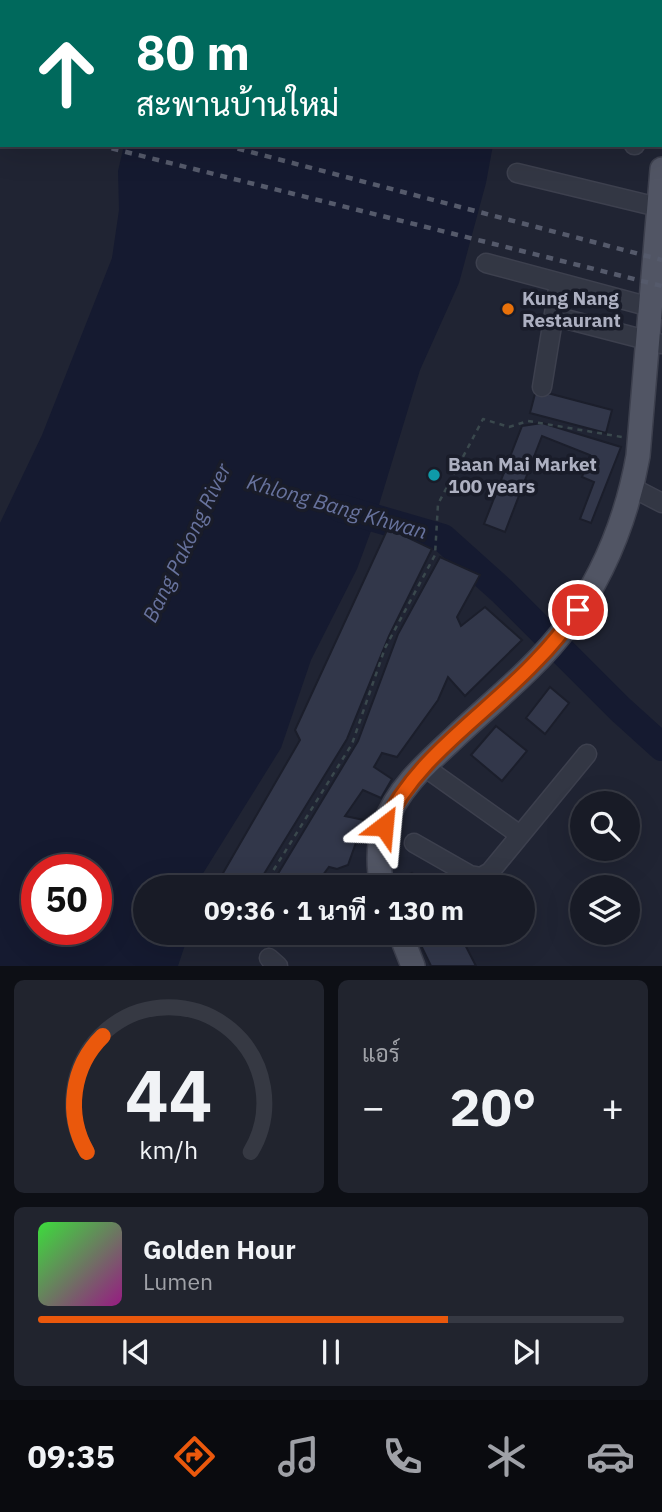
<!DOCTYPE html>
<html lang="th">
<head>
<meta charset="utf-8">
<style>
  body { margin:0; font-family:"IBM Plex Sans",Sarabun,sans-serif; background:#21242e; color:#f1f3f6; height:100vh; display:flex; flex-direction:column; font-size:26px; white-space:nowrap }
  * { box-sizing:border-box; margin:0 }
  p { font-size:23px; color:#9fa1a7 }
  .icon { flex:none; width:38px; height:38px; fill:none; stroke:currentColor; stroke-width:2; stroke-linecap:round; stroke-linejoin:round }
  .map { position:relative; height:966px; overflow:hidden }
  .side { display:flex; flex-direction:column; gap:14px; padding:14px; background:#0d0f15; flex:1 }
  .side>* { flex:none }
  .guide { position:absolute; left:0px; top:0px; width:663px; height:147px; box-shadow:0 7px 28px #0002,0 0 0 2px #363943; background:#00695c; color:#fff; overflow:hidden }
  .controls { position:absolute; left:570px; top:791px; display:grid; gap:14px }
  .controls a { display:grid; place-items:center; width:70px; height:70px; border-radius:50%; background:#181b26; box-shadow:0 7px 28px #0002,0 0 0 2px #363943; font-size:35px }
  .speed { position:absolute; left:21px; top:854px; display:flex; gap:14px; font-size:35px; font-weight:700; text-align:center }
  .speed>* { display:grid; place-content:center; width:91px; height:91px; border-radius:50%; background:#181b26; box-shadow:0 7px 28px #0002,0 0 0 2px #363943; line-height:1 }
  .speed .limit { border:10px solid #d22; background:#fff; color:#111 }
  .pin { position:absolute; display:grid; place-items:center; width:60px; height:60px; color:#fff; margin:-30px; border:4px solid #fff; border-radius:50%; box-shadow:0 2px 7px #0007 }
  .me { position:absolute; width:77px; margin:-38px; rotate:29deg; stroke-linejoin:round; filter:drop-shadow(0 0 5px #0008) }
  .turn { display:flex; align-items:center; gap:24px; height:147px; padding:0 21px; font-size:32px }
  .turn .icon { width:91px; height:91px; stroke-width:2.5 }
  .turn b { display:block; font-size:49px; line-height:60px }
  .big { font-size:52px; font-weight:700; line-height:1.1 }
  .side .card { flex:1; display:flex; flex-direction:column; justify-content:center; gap:10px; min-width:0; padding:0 24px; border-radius:10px; background:#21242e }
  .side .dial { align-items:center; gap:0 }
  .dial svg { height:182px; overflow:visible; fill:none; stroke:#363943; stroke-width:7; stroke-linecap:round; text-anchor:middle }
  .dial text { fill:#f1f3f6; stroke:none }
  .song { display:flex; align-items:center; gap:21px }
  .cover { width:84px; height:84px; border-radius:10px; background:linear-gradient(135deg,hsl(120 70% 55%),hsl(310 70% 35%)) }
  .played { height:7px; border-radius:4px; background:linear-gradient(90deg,#ea580c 70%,#363943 70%) }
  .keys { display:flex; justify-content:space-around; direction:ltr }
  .heat { display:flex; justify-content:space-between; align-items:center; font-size:38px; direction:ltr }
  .side .tiles { flex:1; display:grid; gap:14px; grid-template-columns:1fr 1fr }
  .card:last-child { grid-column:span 2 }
  .trip { position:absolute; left:133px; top:875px; width:402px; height:70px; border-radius:35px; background:#181b26; box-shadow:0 7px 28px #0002,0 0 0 2px #363943; font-weight:700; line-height:70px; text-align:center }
  .menu { display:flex; height:112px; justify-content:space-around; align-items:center; background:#0a0b0f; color:#9fa1a7 }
  .menu .icon { width:49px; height:49px }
  .menu .selected { color:#ea580c }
  .menu b { font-size:32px; color:#f1f3f6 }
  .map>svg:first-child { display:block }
</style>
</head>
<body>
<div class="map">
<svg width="662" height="966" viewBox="0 0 662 966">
  <rect width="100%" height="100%" fill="#202433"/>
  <path fill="#151a30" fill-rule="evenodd" d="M166,0H518L166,2Z
    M124,145H493L486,183L459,283L420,370L371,531L357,569L311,660L281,748L202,875L200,887H145V933H189L178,966H0V523L42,435L112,258L119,210L118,171ZM37,870H96V929H37Z"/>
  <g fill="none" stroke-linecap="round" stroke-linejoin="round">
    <path stroke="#151a30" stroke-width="28" d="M340,508L443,538L502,591L620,709L662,747"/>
  </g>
  <path fill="#32374a" stroke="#1b1e2b" stroke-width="2" d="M536,390L612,410L606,433L530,413Z
    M542,423L621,447L591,523L580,519L594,482L582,477L590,455L542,436L505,532L484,524L522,426Z
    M388,528L432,549L389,636L347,739L256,887H215L300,740L295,730Z
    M440,557L480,575L457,617L461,626L485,607L522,640L465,696L448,677L438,700L397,757L382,753L374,767L392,779L381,798L363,790L345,816L364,820L348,865L337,869L329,867L314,887H270L358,741L398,634Z
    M550,687L569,703L545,734L526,718Z
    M496,726L527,751L502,781L471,755Z
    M412,873L431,887H393L391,883Z
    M415,933H459L476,966H431Z"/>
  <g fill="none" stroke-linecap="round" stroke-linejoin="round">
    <g stroke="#3d404e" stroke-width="21">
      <path id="minor" d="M0,66H2
        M634,145H635
        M517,173L662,208
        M486,263L662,310
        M554,316L662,344
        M542,387L559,283
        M633,488L662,503
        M423,766L520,835
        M414,843L470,875L481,877L490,872L587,754
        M269,958L278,966"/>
    </g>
    <g stroke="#3d404e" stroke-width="26">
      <path id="major" d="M382,887C378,866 377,845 385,824C397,789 427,763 454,738C492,702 536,668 567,626C604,575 627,518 638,456L662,169
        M400,933L413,966"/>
    </g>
    <path stroke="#3a484d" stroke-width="2.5" stroke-dasharray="5 5" stroke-linecap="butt" d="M263,887L352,744L385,648L435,555L438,504L483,419L509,427L528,421L622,437"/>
    <use href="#minor" stroke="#333744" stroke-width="18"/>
    <use href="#major" stroke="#515564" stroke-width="23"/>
    <path stroke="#555a6b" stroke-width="4.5" stroke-dasharray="7 7" stroke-linecap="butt" d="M0,87H2
      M0,121H2
      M98,145L662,286
      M224,145L662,260"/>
  </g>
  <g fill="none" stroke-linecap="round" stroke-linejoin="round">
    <g stroke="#983908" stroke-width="18">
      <path id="route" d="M384,826C416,756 486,715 537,660C552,645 566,627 578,610"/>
    </g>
    <use href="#route" stroke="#ea580c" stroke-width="12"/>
  </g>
  <circle fill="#e8710a" stroke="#191c29" stroke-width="2.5" cx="508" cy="309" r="7"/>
  <circle fill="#0f9aa8" stroke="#191c29" stroke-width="2.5" cx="434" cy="475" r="7"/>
  <g text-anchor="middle" stroke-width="7" stroke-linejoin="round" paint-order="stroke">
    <g font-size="19" font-weight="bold" fill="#adb0c1" stroke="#191c29" text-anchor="start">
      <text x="522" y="305">Kung Nang<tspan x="522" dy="22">Restaurant</tspan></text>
      <text x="448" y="471">Baan Mai Market<tspan x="448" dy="22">100 years</tspan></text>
    </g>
    <g font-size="21" font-style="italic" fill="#68739e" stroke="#191c29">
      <text transform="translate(337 507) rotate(16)" y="7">Khlong Bang Khwan</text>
      <text transform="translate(187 543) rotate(-64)" y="7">Bang Pakong River</text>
    </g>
  </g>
</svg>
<div class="controls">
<a><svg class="icon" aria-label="search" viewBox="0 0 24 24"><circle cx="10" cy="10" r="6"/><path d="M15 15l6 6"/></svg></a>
<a><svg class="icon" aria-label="layers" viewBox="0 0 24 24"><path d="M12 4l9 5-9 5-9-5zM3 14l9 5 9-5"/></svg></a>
</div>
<div class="speed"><div class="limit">50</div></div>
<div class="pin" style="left:578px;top:610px;background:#d93025"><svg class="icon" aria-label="arrive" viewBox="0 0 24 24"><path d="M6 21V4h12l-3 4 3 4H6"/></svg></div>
<svg class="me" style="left:384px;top:826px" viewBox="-20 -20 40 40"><path d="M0-17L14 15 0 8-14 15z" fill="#ea580c" stroke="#fff" stroke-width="4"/></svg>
<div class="trip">09:36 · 1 นาที · 130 m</div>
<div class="guide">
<div class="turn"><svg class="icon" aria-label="ahead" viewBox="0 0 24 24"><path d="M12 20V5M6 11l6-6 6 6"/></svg><div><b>80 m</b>สะพานบ้านใหม่</div></div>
</div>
</div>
<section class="side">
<div class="tiles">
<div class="card dial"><svg viewBox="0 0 100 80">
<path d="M14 69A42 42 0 1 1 86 69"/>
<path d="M14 69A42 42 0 0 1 21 18" stroke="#ea580c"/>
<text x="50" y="56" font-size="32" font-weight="700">44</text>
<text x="50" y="72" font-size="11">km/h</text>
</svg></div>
<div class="card"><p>แอร์</p>
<div class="heat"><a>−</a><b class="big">20°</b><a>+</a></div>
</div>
<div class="card">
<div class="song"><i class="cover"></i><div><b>Golden Hour</b><p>Lumen</p></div></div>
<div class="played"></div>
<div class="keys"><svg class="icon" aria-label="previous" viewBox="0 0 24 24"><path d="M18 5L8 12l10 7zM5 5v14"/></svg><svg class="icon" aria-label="pause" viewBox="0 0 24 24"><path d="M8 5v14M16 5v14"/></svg><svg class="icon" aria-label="next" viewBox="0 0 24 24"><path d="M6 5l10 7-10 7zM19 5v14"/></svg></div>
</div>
</div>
</section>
<nav class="menu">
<b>09:35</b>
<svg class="icon selected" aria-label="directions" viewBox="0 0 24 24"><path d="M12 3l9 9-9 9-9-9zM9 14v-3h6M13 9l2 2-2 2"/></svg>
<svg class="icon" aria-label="music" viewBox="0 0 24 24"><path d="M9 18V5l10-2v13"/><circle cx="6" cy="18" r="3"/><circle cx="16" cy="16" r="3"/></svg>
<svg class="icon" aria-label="phone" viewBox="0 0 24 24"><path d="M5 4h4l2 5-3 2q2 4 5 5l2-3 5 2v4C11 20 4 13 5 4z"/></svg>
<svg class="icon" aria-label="climate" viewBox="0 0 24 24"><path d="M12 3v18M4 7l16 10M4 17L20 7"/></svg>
<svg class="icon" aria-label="car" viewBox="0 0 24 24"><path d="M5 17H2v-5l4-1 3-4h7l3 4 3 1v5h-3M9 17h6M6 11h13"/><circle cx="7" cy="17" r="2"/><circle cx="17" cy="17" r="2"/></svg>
</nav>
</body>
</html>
